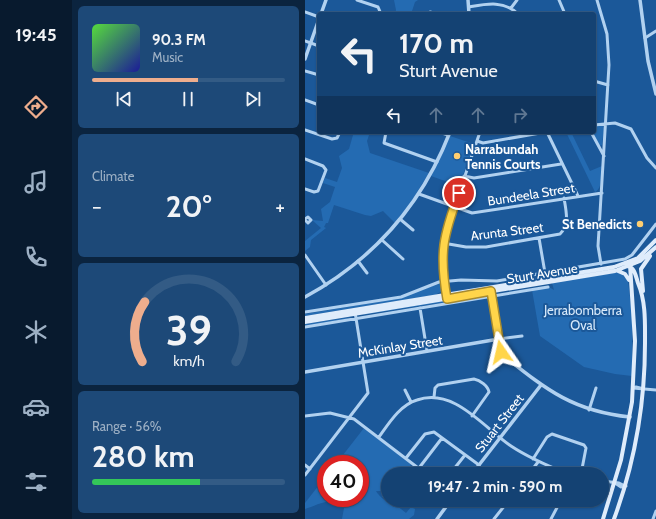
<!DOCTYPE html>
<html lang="en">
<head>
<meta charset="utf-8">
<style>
  body { margin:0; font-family:Cabin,sans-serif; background:#1d4978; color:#f1f3f6; height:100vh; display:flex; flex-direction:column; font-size:15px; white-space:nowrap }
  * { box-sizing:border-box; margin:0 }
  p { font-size:13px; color:#9db0c4 }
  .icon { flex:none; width:22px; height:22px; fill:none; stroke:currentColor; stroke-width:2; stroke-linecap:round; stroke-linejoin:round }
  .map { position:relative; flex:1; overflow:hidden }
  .details { display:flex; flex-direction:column; gap:6px; padding:6px; background:#0b243f; width:233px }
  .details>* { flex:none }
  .top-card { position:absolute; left:12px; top:12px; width:279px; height:122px; border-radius:4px; box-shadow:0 1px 3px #0004,0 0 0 1px #335b85; background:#144273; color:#f1f3f6; overflow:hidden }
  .speed { position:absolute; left:12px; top:455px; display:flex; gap:8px; font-size:20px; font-weight:700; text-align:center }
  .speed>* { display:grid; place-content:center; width:52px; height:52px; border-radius:50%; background:#144273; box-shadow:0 1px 3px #0004,0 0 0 1px #335b85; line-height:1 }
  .speed .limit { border:6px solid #d22; background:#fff; color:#111 }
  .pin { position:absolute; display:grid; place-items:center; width:34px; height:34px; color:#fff; margin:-17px; border:2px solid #fff; border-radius:50%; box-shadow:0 1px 4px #0007 }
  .me { position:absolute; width:44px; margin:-22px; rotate:349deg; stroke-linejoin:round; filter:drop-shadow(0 0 3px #0008) }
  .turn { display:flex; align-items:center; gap:14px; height:84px; padding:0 16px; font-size:18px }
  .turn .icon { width:52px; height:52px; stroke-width:2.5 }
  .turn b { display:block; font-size:28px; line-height:34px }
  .lanes { display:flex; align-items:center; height:38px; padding:0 16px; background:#0003; justify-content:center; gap:20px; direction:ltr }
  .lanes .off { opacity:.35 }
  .big { font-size:30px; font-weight:700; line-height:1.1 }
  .details .card { flex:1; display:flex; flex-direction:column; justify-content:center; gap:6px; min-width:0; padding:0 14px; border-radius:6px; background:#1d4978 }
  .details .dial { align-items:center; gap:0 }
  .dial svg { height:104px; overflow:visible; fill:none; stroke:#335b85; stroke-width:7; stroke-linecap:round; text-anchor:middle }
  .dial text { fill:#f1f3f6; stroke:none }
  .song { display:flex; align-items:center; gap:12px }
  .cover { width:48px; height:48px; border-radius:6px; background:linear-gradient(135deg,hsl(110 70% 55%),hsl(240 70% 35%)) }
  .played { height:4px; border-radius:2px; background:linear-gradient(90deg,#eead8d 55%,#335b85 55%) }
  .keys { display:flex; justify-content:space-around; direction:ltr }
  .heat { display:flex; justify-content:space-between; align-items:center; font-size:22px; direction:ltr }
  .charge { height:6px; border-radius:3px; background:linear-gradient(90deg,#34c759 56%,#335b85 0) }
  .trip { position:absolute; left:76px; top:467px; width:228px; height:40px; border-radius:20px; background:#144273; box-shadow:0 1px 3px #0004,0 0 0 1px #335b85; font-weight:700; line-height:40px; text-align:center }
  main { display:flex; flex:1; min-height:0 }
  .menu { display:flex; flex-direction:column; width:72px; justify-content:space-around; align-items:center; background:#081a2e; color:#9db0c4 }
  .menu .icon { width:28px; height:28px }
  .menu .selected { color:#eead8d }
  .menu b { font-size:18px; color:#f1f3f6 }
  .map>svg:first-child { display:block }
</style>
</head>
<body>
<main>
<nav class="menu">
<b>19:45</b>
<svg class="icon selected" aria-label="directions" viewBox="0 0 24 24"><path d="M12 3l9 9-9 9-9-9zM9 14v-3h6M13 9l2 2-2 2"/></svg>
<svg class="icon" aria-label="music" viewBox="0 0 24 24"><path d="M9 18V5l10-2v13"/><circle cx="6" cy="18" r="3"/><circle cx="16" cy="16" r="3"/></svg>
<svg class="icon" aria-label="phone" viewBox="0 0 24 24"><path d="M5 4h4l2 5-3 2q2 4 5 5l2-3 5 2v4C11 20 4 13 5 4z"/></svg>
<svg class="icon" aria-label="climate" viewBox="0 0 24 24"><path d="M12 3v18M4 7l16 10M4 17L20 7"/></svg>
<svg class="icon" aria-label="car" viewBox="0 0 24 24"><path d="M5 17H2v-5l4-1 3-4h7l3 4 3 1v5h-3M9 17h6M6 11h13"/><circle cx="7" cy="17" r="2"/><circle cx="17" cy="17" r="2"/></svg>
<svg class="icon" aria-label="filters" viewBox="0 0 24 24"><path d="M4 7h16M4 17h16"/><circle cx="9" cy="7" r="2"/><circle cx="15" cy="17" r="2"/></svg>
</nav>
<section class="details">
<div class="card">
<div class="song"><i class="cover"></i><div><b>90.3 FM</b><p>Music</p></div></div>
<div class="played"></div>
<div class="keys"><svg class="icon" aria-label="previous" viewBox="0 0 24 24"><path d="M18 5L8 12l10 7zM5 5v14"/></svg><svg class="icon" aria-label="pause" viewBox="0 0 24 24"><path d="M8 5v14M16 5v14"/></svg><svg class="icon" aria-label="next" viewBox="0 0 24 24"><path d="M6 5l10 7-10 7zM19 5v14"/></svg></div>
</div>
<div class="card"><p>Climate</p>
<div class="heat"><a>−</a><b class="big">20°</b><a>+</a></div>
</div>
<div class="card dial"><svg viewBox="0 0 100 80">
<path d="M14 69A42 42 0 1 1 86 69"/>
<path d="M14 69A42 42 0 0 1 16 23" stroke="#eead8d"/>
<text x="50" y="56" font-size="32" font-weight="700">39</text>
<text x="50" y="72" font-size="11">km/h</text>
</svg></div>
<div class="card"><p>Range · 56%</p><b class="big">280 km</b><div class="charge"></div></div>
</section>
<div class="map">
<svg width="351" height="519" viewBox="0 0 351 519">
  <rect width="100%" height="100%" fill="#1b5899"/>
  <path fill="#246bb2" d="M89,0H113L110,2L106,14H90L91,10Z
    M289,125H297L299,128L297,145L294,146L287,132H289Z
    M41,132H65L62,141L65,153L124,173L106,202L90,223L78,211L66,216L60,215L29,205L23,223H21L19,227L21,228L6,240L5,247L0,251V241L16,228L7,220L18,221L16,209L25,202L30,187L18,183L20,178L32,182L37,168L34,156L44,149L48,135Z
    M261,132H266L285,171L297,166C296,174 298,188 290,192Z
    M145,136L169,144L154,186L126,176Z
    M313,272L316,273L323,281L327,314V376L310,374L279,367L235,336L227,290L244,287L249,290L247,283Z
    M134,284H137L139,290L130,295L0,316V314L90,299Z
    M180,294L174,297L57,315L63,313Z
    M46,317L41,319L0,326V324Z
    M59,428L106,464L103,471L101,470L99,474H83V486L79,488L81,494L83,493V499L77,497L76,491H71C74,497 84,503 89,507L91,505L101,513L106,507L110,509L109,515L104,519H37L39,508C30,494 11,506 0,509V503L21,476V498H55V464H31Z"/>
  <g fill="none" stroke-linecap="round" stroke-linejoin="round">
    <path stroke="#b1d1f0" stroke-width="3" d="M52,0L73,7L76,14
      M254,0L260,14
      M292,0L302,34L304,65L293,246L296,264
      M164,7C181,4 199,0 213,14
      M206,8L212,0
      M0,12L14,17
      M121,14L125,12L133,14
      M340,38L351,31
      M0,41L14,46
      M0,71L14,75
      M289,81L303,85
      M0,100L14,105
      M289,125L310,123L326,129L342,158L351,168
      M0,130L27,139L32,138L35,132
      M81,132L79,143L132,162
      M134,132L143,135
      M242,132L273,196
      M286,132L299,156
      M172,141L178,143L241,132
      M0,159L18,166L21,170L13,191L9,192L0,189
      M159,176L169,178L256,164
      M114,194L167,213L297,193
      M0,219L3,217L6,220L3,223L0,220
      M95,219L108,230
      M234,238L240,273
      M77,240L98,259
      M138,243L161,247H181L255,234C265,224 261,211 259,198
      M0,255L21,285
      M53,261L62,273
      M141,295L137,268L140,234L175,132
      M115,308L122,351
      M0,312L96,297L134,282L156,280L192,281L320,259L327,255L351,224
      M0,327L243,287
      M194,339L217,336
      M328,388L351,390
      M328,388L331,387L339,389
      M100,390L106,402
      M129,397L130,388L133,385L169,379C175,380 183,386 184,392L167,416
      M284,410L291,388
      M0,416L25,413L49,419L121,474
      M74,437C84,423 95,405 112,400C149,387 179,428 206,446C224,458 243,466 263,474
      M101,458L120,434L129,432L174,465
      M228,459L242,437L247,434L279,445L281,448L276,474
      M0,465L5,469
      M114,468L137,438
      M145,474L160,455
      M224,474L233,462
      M0,475L63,393L50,312
      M297,481L314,483L320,486
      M310,483L316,487L321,486
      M189,519L204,500
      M246,519L256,500
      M348,519L351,511"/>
    <path stroke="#b1d1f0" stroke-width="3.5" d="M163,0L164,14
      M335,0L343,61L351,94
      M16,14L21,0
      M0,59L14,19
      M186,290L196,350L199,356C242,390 268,411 325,417
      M0,297C68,260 117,204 145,132
      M0,372L194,339
      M167,474L236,385
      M132,519L146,500"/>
    <path stroke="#dfecfb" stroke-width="4" d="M313,271L320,274L324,280
      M338,291L336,269L345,256
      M0,318L309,267L333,258L351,240
      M0,322L310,271L335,261L351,247
      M298,519L316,460L327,402L330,341L325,265
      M309,519C330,462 340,404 340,343C340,323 341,302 333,283C331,277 330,268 323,266"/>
  </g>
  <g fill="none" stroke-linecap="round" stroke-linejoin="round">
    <g stroke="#a68a30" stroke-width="10">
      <path id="route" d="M154,193C138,236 134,253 142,299L186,291L196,352"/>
    </g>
    <use href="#route" stroke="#ffd54a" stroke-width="7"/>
  </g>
  <g fill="#ffce70" stroke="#1b5899" stroke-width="1.5">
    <circle cx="152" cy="156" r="4"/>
    <circle cx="335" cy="224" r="4"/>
  </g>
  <g text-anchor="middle" stroke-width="4" stroke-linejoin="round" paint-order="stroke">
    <g font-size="13" font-weight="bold" fill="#fff" stroke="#1b5899" text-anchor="start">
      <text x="160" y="154">Narrabundah<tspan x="160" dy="15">Tennis Courts</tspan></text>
      <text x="327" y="229" text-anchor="end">St Benedicts</text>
    </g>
    <g font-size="13" fill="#fff" stroke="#1b5899">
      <text transform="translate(226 194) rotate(-9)" y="5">Bundeela Street</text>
      <text transform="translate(202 231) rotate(-7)" y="5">Arunta Street</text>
      <text transform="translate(237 273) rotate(-9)" y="5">Sturt Avenue</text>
      <text transform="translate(95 346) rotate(-9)" y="5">McKinlay Street</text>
      <text transform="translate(194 423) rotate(-52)" y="5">Stuart Street</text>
    </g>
    <g font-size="13" fill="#d8eafb" stroke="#1b5899">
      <text x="278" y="315">Jerrabomberra<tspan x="278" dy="15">Oval</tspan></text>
    </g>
  </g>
</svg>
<div class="speed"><div class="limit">40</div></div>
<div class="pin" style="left:154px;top:193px;background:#d93025"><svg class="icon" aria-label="arrive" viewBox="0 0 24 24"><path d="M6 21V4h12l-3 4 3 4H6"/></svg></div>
<svg class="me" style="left:196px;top:352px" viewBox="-20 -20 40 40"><path d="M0-17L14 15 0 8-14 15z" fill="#ffd54a" stroke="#fff" stroke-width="4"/></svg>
<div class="trip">19:47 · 2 min · 590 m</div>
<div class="top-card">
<div class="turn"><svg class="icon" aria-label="left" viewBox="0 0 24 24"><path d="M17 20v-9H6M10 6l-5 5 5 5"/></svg><div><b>170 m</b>Sturt Avenue</div></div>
<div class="lanes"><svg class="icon" aria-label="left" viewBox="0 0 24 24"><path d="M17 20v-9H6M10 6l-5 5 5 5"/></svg><svg class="icon off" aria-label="ahead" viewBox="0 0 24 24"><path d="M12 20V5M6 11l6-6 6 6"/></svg><svg class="icon off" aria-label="ahead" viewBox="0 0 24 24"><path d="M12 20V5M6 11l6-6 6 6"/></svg><svg class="icon off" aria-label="right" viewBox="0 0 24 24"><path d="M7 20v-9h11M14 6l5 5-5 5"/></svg></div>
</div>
</div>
</main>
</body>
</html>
